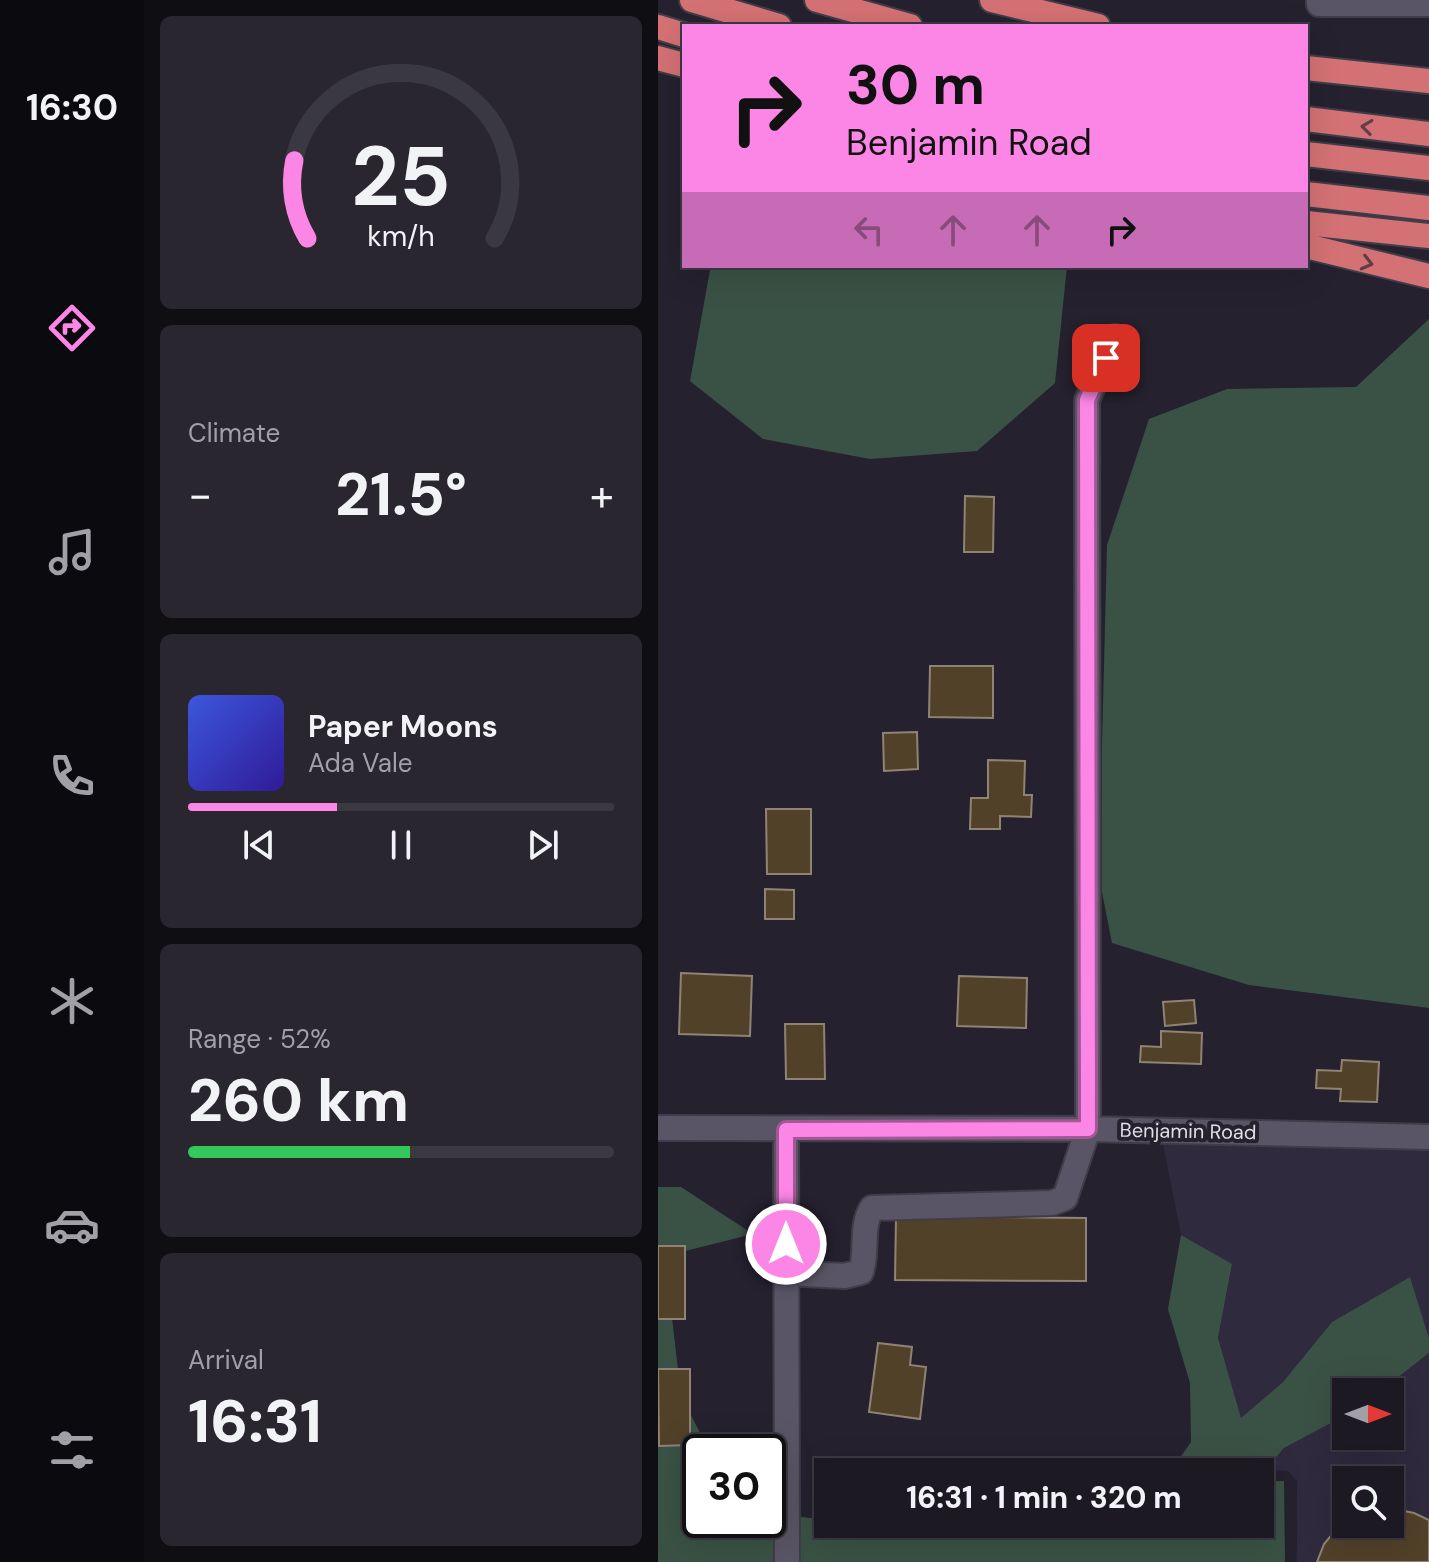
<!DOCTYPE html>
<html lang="en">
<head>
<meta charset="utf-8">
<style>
  body { margin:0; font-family:"DM Sans",sans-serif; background:#292630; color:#f1f3f6; height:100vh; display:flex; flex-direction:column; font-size:30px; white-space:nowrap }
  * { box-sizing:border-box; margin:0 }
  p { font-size:26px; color:#a0a0a6 }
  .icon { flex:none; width:44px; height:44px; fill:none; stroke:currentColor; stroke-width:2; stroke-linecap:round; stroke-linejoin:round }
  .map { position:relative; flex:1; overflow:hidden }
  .drawer { display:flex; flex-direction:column; gap:16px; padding:16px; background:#0f0e13; width:514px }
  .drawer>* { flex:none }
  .top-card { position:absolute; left:24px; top:24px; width:626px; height:244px; border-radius:0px; box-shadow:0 8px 32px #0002,0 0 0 2px #3a3841; background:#fb86e5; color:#111; overflow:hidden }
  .needle { width:52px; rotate:90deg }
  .buttons { position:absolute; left:674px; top:1378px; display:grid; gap:16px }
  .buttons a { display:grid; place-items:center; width:72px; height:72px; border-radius:0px; background:#1c1923; box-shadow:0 8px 32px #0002,0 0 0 2px #3a3841; font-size:40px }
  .speed { position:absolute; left:24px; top:1434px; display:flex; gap:16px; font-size:40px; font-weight:700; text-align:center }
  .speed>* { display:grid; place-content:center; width:104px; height:104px; border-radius:50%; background:#1c1923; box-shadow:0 8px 32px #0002,0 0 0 2px #3a3841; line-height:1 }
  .speed .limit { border:4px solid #111; border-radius:12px; background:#fff; color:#111 }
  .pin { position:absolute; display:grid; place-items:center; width:68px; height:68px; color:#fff; margin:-34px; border-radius:16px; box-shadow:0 4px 12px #0006 }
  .me { position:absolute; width:88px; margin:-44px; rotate:0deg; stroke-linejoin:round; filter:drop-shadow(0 0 6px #0008) }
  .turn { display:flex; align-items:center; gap:28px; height:168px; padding:0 32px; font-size:36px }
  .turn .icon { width:104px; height:104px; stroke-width:2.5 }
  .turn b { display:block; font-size:56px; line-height:68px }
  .lanes { display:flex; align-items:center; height:76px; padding:0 32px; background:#0003; justify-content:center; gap:40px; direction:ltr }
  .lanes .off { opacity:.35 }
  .big { font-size:60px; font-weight:800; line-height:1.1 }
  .drawer .widget { flex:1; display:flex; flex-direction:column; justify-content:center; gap:12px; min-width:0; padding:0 28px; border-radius:12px; background:#292630 }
  .drawer .dial { align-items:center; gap:0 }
  .dial svg { height:208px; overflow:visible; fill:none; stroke:#3a3841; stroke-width:7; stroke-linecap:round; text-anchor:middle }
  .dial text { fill:#f1f3f6; stroke:none }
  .song { display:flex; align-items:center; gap:24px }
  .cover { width:96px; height:96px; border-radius:12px; background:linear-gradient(135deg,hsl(230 70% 55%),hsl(250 70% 35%)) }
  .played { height:8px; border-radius:4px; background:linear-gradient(90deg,#fb86e5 35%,#3a3841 35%) }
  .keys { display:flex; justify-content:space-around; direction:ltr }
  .heat { display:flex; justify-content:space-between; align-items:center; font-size:44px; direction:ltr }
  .charge { height:12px; border-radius:6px; background:linear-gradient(90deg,#34c759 52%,#3a3841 0) }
  .trip { position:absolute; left:156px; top:1458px; width:460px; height:80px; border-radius:0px; background:#1c1923; box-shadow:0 8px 32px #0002,0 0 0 2px #3a3841; font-weight:800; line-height:80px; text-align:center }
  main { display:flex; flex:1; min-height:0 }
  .dock { display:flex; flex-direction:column; width:144px; justify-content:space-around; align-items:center; background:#0b0a0e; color:#a0a0a6 }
  .dock .icon { width:56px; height:56px }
  .dock .active { color:#fb86e5 }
  .dock b { font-size:36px; color:#f1f3f6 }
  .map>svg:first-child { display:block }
</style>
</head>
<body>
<main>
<nav class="dock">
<b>16:30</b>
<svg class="icon active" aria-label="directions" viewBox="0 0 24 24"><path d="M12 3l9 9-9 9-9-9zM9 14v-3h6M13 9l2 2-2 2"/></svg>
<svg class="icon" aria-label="music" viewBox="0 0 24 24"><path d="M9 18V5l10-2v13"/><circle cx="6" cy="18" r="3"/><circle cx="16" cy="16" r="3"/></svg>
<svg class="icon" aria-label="phone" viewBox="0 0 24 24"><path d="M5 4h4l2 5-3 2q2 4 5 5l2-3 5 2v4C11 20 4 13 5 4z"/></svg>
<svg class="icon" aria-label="climate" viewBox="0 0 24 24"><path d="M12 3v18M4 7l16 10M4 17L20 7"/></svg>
<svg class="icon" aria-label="car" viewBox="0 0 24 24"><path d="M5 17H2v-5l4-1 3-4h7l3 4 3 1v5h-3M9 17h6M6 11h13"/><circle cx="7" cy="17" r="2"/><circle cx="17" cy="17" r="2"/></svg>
<svg class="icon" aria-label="filters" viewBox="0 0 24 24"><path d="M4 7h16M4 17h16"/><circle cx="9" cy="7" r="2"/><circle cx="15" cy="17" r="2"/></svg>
</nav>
<section class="drawer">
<div class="widget dial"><svg viewBox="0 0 100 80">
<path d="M14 69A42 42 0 1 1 86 69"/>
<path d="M14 69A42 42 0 0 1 9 39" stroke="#fb86e5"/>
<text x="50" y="56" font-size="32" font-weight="700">25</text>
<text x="50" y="72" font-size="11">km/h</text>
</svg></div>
<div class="widget"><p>Climate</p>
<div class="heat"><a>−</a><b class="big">21.5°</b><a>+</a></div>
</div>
<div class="widget">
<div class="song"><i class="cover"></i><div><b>Paper Moons</b><p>Ada Vale</p></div></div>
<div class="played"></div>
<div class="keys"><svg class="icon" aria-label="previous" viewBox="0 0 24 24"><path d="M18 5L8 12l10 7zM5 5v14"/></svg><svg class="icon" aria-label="pause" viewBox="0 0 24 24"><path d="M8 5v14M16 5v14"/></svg><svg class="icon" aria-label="next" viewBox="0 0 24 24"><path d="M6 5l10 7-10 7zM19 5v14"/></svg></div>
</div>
<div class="widget"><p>Range · 52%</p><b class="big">260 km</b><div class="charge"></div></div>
<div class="widget"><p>Arrival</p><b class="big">16:31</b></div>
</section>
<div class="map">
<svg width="771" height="1562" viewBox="0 0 771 1562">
  <rect width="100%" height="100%" fill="#25212f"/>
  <path fill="#2f2a3d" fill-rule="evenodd" d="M505,1144L771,1150V1338L752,1277L674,1322L625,1382L583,1419L560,1338L574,1265L523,1235Z
    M771,1353V1562H639V1481L630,1471L605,1470L626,1448L688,1415V1436H732V1392H721ZM688,1480H732V1524H688Z"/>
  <path fill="#3a5245" d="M56,266H409L397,383L319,451L212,459L105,439L32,381L52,270Z
    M771,319V1008L591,985L454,943L444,892V745L449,545L491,419L569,389L698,387Z
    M0,1187H23L95,1234L7,1256L23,1396L52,1452H42V1520H110V1513L170,1520V1524H602V1482L626,1481L627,1562H0Z
    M523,1235L574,1264L560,1338L583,1418L625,1382L674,1322L752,1277L771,1338V1353L721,1392H688V1415L626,1448L605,1472H512L533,1442L532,1383L510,1309Z"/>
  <path fill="#524129" stroke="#8f8474" stroke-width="2" d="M307,496L336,497L335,552H306Z
    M272,666H335V718L271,717Z
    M259,732L260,769L226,771L225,733Z
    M330,760L367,761L366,795H374L373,817L342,816V829H312L313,798H330Z
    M108,809H153V874H109Z
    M107,889L136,890V919H107Z
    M23,973L94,976L92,1036L21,1034Z
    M301,976L369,978L368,1028L299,1026Z
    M536,1000L538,1023L507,1026L505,1002Z
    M127,1024H166L167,1079H128Z
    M503,1031L544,1033L543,1064L482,1062L483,1046L503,1047Z
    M684,1060L721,1062L719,1102L682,1101L683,1089L658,1088L659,1070L683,1071Z
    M238,1216L428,1218V1281L237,1280Z
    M0,1246H27V1319H0Z
    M220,1343L254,1347L252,1365L268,1367L262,1419L211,1412Z
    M0,1369H32V1445L1,1446Z
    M732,1508L756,1513L771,1520V1562H659L666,1544L682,1525L688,1521V1524H732Z"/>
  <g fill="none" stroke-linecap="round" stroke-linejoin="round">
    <g stroke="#403d49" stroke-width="28">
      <path id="minor" d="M661,0V4H771
        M0,1128L430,1129L771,1137
        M128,1130L129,1562
        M128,1273L186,1276L203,1272C210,1251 202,1227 214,1208L394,1203L407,1198L430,1129L429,400L457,337"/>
    </g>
    <g stroke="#403d49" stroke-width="28">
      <path id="highway" d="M34,0L121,26
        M159,0L252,26
        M334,0L440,26
        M0,27L26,35
        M0,58L26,65
        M648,68L771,81
        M648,119L771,134
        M648,154L771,168
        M648,194L771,208
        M648,223L771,236
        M648,246L771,276"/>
    </g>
    <use href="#minor" stroke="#595566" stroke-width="24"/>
    <use href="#highway" stroke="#d47174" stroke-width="24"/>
  </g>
  <defs><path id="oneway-chevron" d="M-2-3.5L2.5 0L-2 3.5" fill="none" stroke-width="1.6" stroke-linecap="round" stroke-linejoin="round" transform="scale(2)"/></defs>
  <g stroke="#623d47">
    <use href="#oneway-chevron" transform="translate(709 127) rotate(-173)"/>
    <use href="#oneway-chevron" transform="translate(709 263) rotate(14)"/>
  </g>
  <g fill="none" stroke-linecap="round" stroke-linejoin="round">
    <g stroke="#a35795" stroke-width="20">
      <path id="route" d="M128,1244V1130L430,1129L429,400L448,358"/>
    </g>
    <use href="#route" stroke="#fb86e5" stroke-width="14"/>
  </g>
  <g text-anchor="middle" stroke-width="8" stroke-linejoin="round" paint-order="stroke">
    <g font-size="20" fill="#dfdde7" stroke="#25212f">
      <text transform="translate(530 1131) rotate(1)" y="7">Benjamin Road</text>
    </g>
  </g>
</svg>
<div class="buttons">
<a><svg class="needle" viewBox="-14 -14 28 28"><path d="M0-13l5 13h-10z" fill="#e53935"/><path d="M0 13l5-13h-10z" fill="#a0a0a6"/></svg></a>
<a><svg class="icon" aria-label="search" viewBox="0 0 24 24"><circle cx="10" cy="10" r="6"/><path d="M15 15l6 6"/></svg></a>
</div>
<div class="speed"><div class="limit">30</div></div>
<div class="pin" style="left:448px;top:358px;background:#d93025"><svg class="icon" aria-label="arrive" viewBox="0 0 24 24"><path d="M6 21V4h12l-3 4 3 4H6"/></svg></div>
<svg class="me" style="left:128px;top:1244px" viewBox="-20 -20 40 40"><circle r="17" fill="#fb86e5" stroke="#fff" stroke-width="3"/><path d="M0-11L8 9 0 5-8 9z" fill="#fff"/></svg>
<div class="trip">16:31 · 1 min · 320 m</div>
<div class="top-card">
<div class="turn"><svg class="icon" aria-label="right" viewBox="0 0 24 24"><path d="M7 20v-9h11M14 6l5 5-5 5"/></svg><div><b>30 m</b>Benjamin Road</div></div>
<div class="lanes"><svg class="icon off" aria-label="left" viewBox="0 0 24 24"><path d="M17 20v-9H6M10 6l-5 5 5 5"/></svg><svg class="icon off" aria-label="ahead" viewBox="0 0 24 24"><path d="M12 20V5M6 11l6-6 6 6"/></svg><svg class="icon off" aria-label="ahead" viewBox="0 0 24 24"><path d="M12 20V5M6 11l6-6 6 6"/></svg><svg class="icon" aria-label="right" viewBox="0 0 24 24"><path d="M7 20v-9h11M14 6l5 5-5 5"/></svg></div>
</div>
</div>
</main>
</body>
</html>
